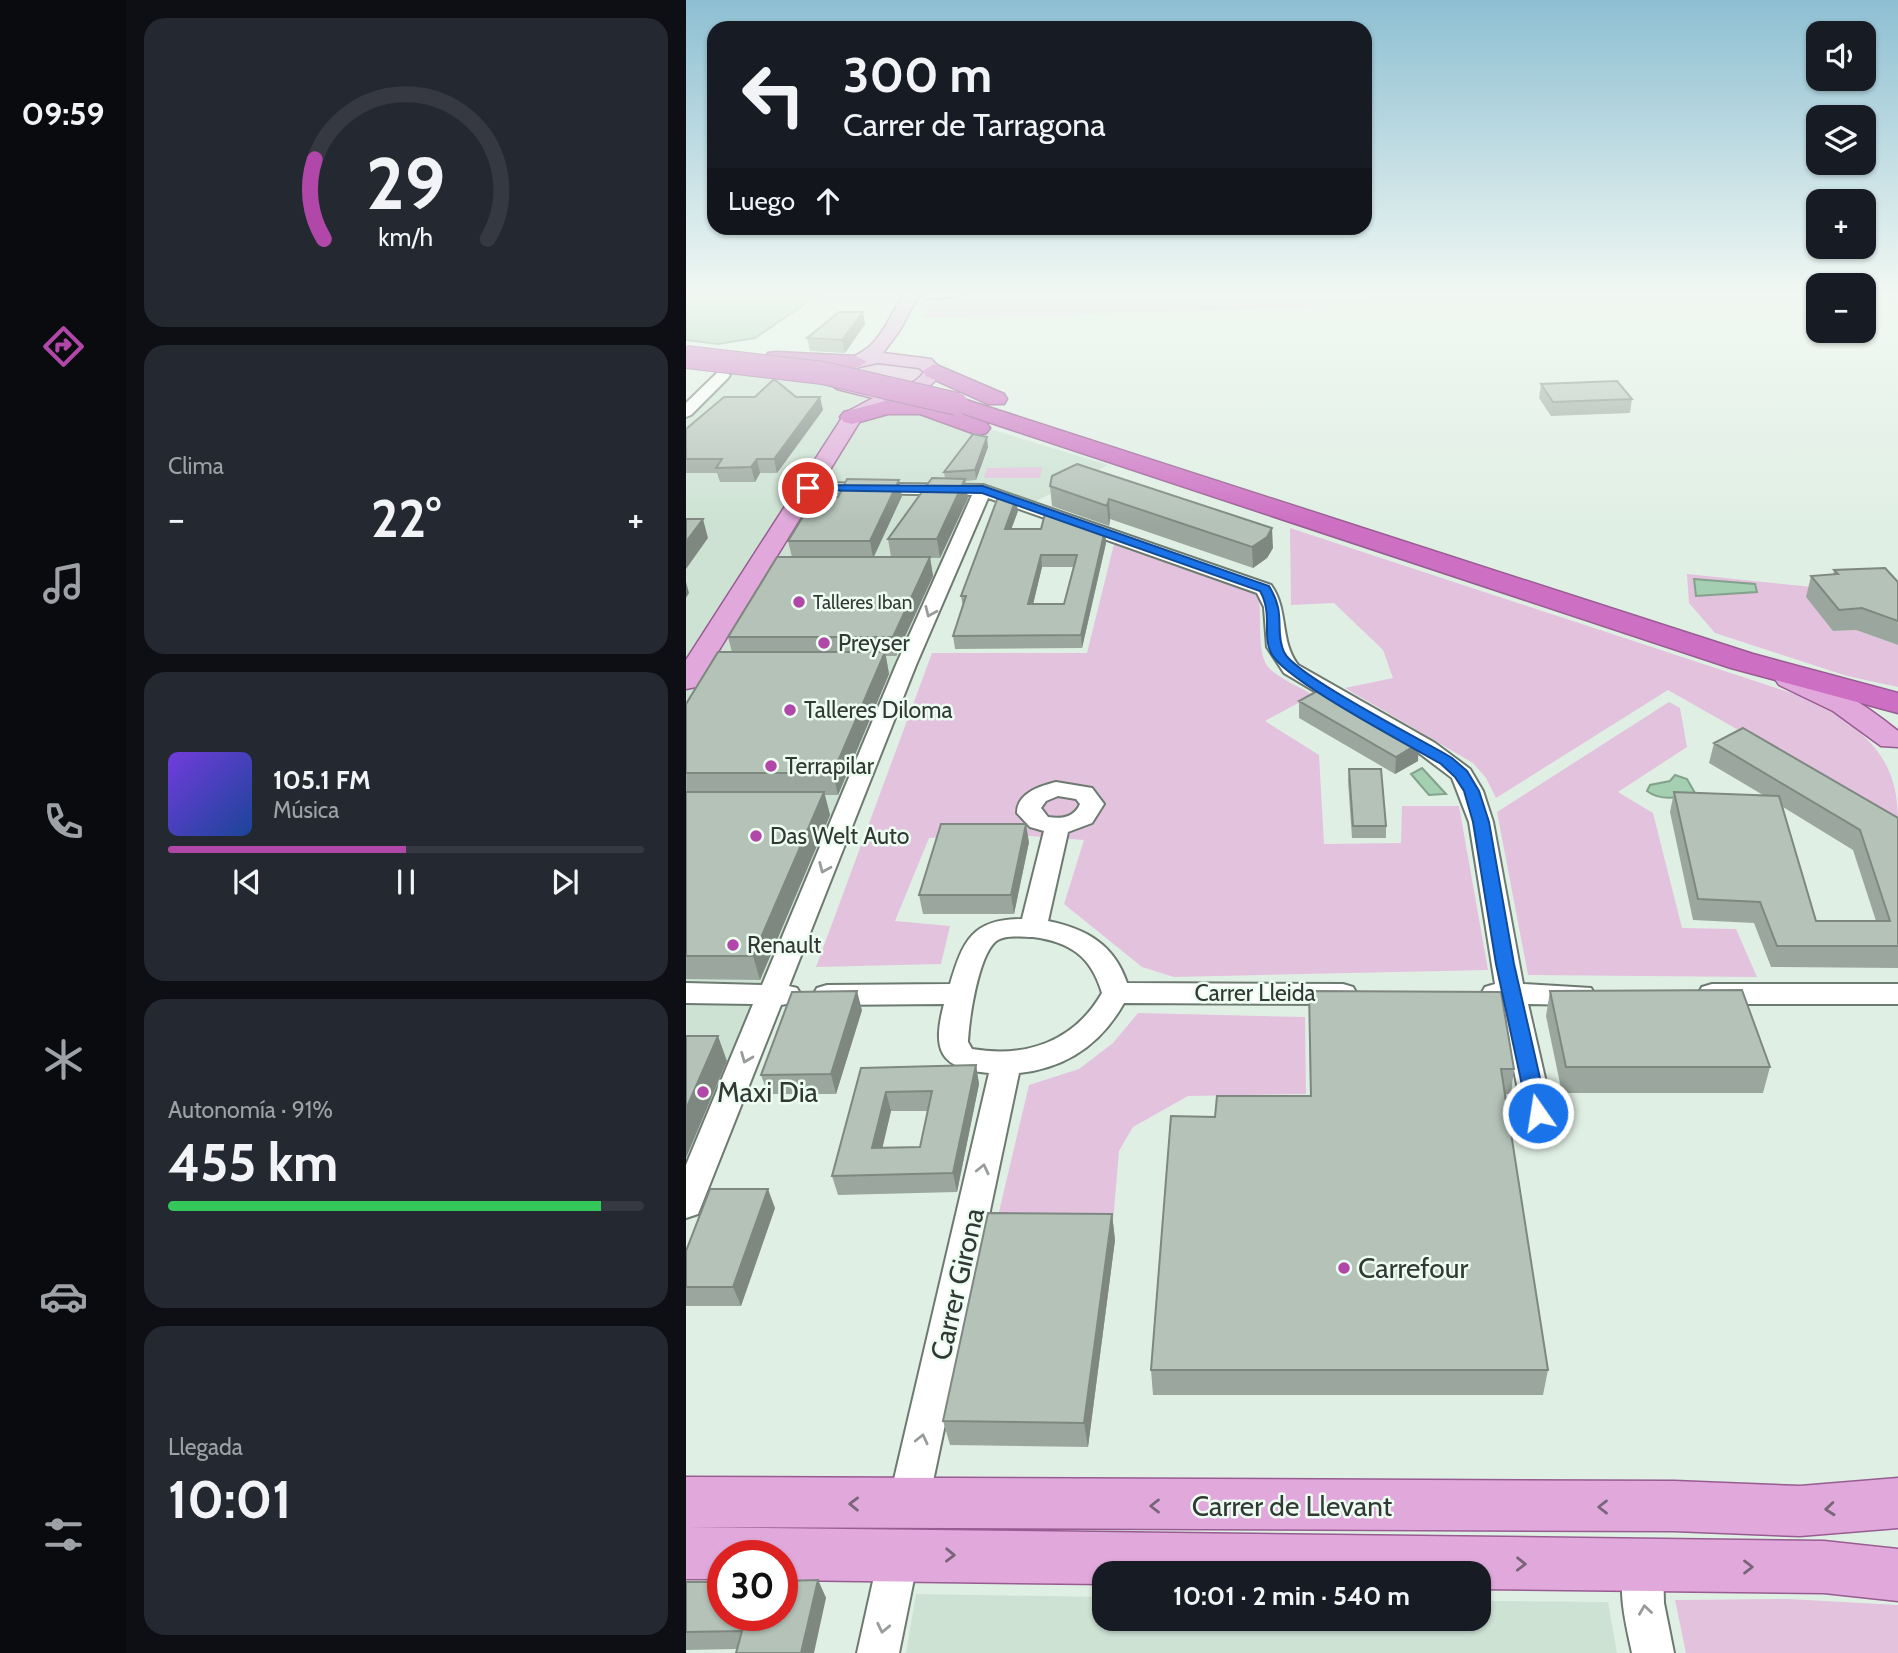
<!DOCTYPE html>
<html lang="es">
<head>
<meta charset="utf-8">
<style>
  body { margin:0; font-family:Cabin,sans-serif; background:#242831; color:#f1f3f6; height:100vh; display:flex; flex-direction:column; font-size:26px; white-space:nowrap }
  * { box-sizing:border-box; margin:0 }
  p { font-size:23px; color:#9ea1a6 }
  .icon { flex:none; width:38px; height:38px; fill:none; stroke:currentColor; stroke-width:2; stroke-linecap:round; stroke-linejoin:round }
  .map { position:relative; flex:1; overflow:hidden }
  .sheet { display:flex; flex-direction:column; gap:18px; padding:18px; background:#0d0f14; width:560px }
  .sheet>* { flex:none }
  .banner { position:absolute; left:21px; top:21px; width:665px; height:214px; border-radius:21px; box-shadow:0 2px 5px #0004; background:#171b24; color:#f1f3f6; overflow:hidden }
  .buttons { position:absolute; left:1120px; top:21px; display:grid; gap:14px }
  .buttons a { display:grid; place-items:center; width:70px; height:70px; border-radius:14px; background:#171b24; box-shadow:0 2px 5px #0004; font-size:35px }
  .speed { position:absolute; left:21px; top:1540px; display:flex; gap:14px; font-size:35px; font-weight:700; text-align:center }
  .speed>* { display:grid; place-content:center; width:91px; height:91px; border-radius:50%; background:#171b24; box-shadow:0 2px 5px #0004; line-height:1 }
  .speed .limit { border:10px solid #d22; background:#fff; color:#111 }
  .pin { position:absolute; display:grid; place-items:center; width:60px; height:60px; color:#fff; margin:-30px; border:4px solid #fff; border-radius:50%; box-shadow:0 2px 7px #0007 }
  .me { position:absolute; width:77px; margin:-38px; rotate:347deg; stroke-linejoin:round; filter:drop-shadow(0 0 5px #0008) }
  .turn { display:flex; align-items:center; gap:24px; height:147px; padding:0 21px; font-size:32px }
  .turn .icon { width:91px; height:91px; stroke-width:2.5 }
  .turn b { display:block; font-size:49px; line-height:60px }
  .then { display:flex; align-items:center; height:66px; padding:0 21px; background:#0003; gap:14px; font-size:26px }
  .big { font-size:52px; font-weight:700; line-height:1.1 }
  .sheet .card { flex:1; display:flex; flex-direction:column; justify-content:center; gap:10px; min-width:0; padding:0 24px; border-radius:21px; background:#242831 }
  .sheet .dial { align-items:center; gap:0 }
  .dial svg { height:182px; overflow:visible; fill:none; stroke:#363941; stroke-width:7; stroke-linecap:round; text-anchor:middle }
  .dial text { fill:#f1f3f6; stroke:none }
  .song { display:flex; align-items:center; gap:21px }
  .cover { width:84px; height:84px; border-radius:10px; background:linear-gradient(135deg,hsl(260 70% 55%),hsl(220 70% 35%)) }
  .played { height:7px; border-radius:4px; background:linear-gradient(90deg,#b147a8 50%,#363941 50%) }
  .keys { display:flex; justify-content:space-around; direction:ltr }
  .heat { display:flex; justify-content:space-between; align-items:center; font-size:38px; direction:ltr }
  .charge { height:10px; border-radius:5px; background:linear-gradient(90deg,#34c759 91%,#363941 0) }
  .trip { position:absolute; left:406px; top:1561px; width:399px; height:70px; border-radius:21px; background:#171b24; box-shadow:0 2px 5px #0004; font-weight:700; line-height:70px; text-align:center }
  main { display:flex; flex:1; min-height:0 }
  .menu { display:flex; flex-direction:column; width:126px; justify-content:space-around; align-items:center; background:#090b0e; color:#9ea1a6 }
  .menu .icon { width:49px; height:49px }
  .menu .current { color:#b147a8 }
  .menu b { font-size:32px; color:#f1f3f6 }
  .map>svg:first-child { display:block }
</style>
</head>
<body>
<main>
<nav class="menu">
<b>09:59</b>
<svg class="icon current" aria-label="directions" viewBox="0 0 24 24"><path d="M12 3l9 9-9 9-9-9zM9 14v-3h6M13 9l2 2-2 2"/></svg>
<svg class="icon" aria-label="music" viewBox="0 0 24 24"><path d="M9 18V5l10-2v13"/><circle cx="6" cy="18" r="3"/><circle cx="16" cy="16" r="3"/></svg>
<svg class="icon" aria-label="phone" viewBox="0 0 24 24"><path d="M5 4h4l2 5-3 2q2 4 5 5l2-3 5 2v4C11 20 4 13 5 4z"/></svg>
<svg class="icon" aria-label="climate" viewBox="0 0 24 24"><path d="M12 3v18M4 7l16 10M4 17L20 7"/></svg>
<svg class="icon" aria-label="car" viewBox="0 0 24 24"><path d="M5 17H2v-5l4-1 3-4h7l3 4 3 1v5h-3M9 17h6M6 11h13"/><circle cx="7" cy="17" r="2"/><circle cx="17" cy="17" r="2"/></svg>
<svg class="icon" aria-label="filters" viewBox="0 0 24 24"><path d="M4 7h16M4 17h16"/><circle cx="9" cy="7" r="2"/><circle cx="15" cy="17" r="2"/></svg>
</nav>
<section class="sheet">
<div class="card dial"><svg viewBox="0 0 100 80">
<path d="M14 69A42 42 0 1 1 86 69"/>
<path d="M14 69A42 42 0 0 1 10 34" stroke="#b147a8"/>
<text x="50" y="56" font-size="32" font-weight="700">29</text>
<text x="50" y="72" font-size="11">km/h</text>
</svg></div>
<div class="card"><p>Clima</p>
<div class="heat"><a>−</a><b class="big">22°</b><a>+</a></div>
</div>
<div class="card">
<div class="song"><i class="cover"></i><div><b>105.1 FM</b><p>Música</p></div></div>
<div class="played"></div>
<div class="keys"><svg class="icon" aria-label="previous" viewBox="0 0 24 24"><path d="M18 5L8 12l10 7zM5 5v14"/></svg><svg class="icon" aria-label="pause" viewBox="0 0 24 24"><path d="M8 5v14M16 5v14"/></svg><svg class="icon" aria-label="next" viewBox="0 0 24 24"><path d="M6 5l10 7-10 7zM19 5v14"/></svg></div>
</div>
<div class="card"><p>Autonomía · 91%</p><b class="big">455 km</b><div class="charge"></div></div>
<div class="card"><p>Llegada</p><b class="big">10:01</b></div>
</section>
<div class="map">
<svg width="1212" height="1653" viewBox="0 0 1212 1653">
  <rect width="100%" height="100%" fill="#e0efe4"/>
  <path fill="#cde2d3" d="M41,368L136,378L422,465L344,504L298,490L0,1204V407Z
    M230,1594L418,1597V1619H793V1601L922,1602L931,1653H220Z"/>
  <path fill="#e3c2de" d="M267,293H735L706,302L553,310L237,318L246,300L267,296Z
    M195,362L233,368L239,373L227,383L164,372L177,365Z
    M356,467L354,478H298L301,468Z
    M604,528L1133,702C1181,735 1212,757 1212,821L982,690L810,798L800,778L787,763L659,688L707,678L697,650L648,603L605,605Z
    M428,544L557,586L572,594C577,614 569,655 584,669C596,680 614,687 627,695L579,721L633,755L638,844L715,843L716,806H773L802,970L488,977L456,967L378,904L398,840L318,834L243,838L209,921L264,926L255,964L130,967L246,653H401Z
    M1001,574L1126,587L1147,631L1170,630L1212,645V687L1161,676L1029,633L1003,603Z
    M983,702L994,708L1001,747L932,792L967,813L996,928L1050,929L1071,977L842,975L811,812Z
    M452,1013L619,1017L620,1094L502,1096L447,1127L433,1151L426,1234L308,1233L343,1085L393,1069L427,1043Z
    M1103,1599L1212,1605V1653H1000L989,1600Z"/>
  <path fill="#a4cfb1" stroke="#82a28c" stroke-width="2" d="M0,293H135L69,338L32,344L0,340Z
    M1008,579L1069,584L1071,592L1010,596Z
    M736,768L760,794L743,795L725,774Z
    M989,775L1001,779L1009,793C994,798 974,801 961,791L964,785L984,781Z"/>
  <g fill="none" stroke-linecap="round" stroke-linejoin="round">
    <g stroke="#6c7a70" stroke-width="4">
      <path id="minor" d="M235,293H276L270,297L240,298Z
        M37,371L44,375L42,378L5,415L0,417V403L32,372Z
        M122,483L297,485L585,585C603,610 593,640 612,665L749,743L784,769L797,791L807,822L837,984L905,988L909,995L905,1002L895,1005L842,1004L867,1113L863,1121L852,1125L841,1121L837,1113L814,1004L799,1001L795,994L799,987L809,984L783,822L766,778L733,753L598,673L581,647L578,607L571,593L302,498L230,665L103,986L111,988L115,995L111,1002L95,1005L16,1204L12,1214L0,1218V1165L67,1004L0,1003V983L76,985L210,665L286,495L116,492L113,488Z
        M370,782L406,788L418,804L406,823L382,832L362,921C400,929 428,944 441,983L657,984L667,987L671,994L667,1001L657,1004L438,1003C415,1044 380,1068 333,1073L242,1505L236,1519L222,1525L208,1519L202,1505L303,1073C253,1069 246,1050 258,1004L141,1005L131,1002L127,995L131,988L141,985L264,984C277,941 286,919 336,919L358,831L344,827L331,813C331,793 354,786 370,782ZM372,796L390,799L394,804C388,818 375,819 362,817L355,808L360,801ZM347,937C384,942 405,956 416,993C388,1042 340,1058 286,1049L282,1042C283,1019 292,958 309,942C318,934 336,937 347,937Z
        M1026,984H1212V1004H1026L1016,1001L1012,994L1016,987Z
        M213,1534L227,1540L233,1554L213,1653H171L193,1554L199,1540Z
        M957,1546L971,1552L977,1566L978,1603L988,1653H946C939,1620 929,1584 943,1552Z"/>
    </g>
    <g stroke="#975c91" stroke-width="3">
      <path id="major" d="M218,293H234L214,330L197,353L245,359L257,371C245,389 236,390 217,397C202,403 188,413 174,421L14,681L10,687L0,689V660L159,413L187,398L151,389L139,380C149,359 170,360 186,344C200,330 207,310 218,293ZM192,363L233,368L238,372C222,395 180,389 158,378L173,367Z
        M1103,671C1143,681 1180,705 1212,731V747L1195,746L1147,711L1093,685L1089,679L1093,673Z
        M0,1477L988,1481L1114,1486L1212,1478V1528L1114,1536L988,1531L0,1527Z
        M0,1527L1138,1541L1212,1549V1601L1138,1593L793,1589V1573H418V1584L96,1580V1556H37V1579H0Z"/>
    </g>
    <g stroke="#975c91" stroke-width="3">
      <path id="highway" d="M90,352L170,356L181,362L170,368L82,363L79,358L82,353Z
        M248,364L318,394L321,399L318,404H302L240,376L237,371Z
        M199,386L300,423L304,428L300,433L292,435L234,414H202L166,424L158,422L154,417L158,412L199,401L188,393Z
        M271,397L1067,654L1212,693V713L1045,668L263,409L260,404L263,399Z"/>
    </g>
    <use href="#minor" fill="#fff" fill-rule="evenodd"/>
    <use href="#major" fill="#e1a9db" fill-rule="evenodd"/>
    <use href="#highway" fill="#cd6fc3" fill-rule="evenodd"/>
    <g stroke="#975c91" stroke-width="24" stroke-linecap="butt">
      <path id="highway-bridge" d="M0,357L137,373L271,404"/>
    </g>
    <use href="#highway-bridge" stroke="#cd6fc3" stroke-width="22"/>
  </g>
  <path fill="#9ba79e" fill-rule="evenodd" d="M179,324L159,353L124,351L121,338Z
    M855,384L946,399L944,413L865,416L853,398Z
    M110,397L137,410L91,473H74L69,482H34L31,473H0V429Z
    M302,447L290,480L279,481L282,498L254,558H244L247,576L210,656H200L203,674L152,795H139L144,815L74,980L0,979V704L46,652L42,637L106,557L102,541L216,496L188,557H205L202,539L259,479L258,472Z
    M366,476L587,548L581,558L567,568L424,519L423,526L366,506L364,486Z
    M332,511L325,529L419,530L420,543L396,648L269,649L267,636L277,607L275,596ZM356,567H387L378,604H347Z
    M1148,570L1212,582V645L1170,630L1147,631L1120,597L1125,576L1147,575Z
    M613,701L732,761L709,774L613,718Z
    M1028,743L1212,818V968L1085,967L1068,923L1007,920L984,812L988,792L1077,795L1023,763ZM1097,807L1167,850L1190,921H1130Z
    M663,769L700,826V838H666L662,781Z
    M343,842L328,914H237L233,895Z
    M623,991L828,1069L825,1094H819L862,1370L857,1395H467L465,1370L529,1117L624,1096Z
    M864,991L1084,1067L1077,1093H876L860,1016Z
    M176,1010L150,1094H82L75,1075Z
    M290,1065L293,1084L271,1192L152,1195L146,1176L175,1068ZM205,1111H242L234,1147L196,1148Z
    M89,1208L55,1306H0V1287Z
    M426,1214L429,1240L402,1447L264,1445L257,1421Z
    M132,1580L140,1598L51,1649L0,1650V1582Z"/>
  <path fill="#7e8881" d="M177,312L179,324L159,353L156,340Z
    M134,397L137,410L91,473L88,459Z
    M301,437L302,447L290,480L289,470Z
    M71,459L74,473L69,482L65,467Z
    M279,479L282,498L254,558L251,539Z
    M213,480L216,496L187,558L184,541Z
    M330,499L332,511L321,541L319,529Z
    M423,499L424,519L423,526L421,506Z
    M17,519L22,538L0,569V542Z
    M586,528L587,548L581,558L567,568L566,547Z
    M419,530L420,543L396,648L395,635Z
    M355,555L356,567L344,617L342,604Z
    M244,557L247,576L210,656L207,637Z
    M0,582L3,593L0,598Z
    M199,652L203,674L152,795L147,773Z
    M733,743L732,761L709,774L710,757Z
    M138,792L144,815L74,980L67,956Z
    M340,824L343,842L328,914L325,895Z
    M171,991L176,1010L150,1094L145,1074Z
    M32,1036L41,1061L0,1158V1109Z
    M290,1065L293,1084L271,1192L267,1173Z
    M200,1092L205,1111L192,1167L186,1148Z
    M82,1189L89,1208L55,1306L47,1287Z
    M426,1214L429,1240L402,1447L398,1423Z
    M132,1580L140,1598L128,1653H115Z"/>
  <path fill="#b4c2b8" stroke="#7e8881" stroke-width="2" fill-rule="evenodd" d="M153,312H177L156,340L121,338Z
    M88,379L110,397H134L88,459H71L65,467L30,468L36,459H0V429L38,397H69Z
    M931,381L946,399L867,402L855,384Z
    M287,434L301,437L289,470L258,472Z
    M391,464L586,528L581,537L566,547L423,499L421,506L364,486L366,476Z
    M246,478L279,479L251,539H202Z
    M161,479L213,480L184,541H102L129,497H152Z
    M312,497L330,499L319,529H355L360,510L419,530L395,635L267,636L280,596H275ZM355,555H391L378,604H342Z
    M0,519H17L0,542Z
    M91,557H244L207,637H42Z
    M1199,568L1212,582V621L1176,608L1153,610L1125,576L1152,574L1148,570Z
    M32,652H199L147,773H0V704Z
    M635,689L733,743L710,757L613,701Z
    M1057,728L1212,818V946H1091L1074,902L1012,899L988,792L1093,796L1130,921H1204L1174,830L1028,743Z
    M663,769H695L700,826H667Z
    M0,792H138L67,956H0Z
    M255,824H340L325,895H233Z
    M1056,990L1084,1067H880L864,991Z
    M171,991L145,1074L75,1075L106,992Z
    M623,991L815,992L828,1069H815L862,1370H465L485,1116L529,1117L531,1096H625Z
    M0,1036H32L0,1109Z
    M290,1065L267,1173L146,1176L175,1068ZM246,1091L234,1147L186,1148L200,1092Z
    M24,1189H82L47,1287H0V1251Z
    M302,1213L426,1214L398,1423L257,1421Z
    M132,1580L115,1653H50L56,1631L0,1632V1582H37V1615H96V1581Z"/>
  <defs><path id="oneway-chevron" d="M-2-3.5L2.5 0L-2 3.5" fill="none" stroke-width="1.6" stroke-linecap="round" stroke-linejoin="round" transform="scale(1.75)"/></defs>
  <g stroke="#989c9a">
    <use href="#oneway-chevron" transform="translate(244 612) rotate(114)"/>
    <use href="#oneway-chevron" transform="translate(138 868) rotate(113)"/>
    <use href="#oneway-chevron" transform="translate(60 1058) rotate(112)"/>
    <use href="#oneway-chevron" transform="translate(297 1169) rotate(-77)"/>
    <use href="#oneway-chevron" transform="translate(236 1439) rotate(-77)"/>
    <use href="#oneway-chevron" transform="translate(959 1610) rotate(-98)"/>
    <use href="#oneway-chevron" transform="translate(197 1628) rotate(102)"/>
  </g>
  <g stroke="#786577">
    <use href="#oneway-chevron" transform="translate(168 1504) rotate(-179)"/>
    <use href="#oneway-chevron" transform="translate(469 1506) rotate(-180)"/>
    <use href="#oneway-chevron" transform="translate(917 1507) rotate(-180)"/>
    <use href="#oneway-chevron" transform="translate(1144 1509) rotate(175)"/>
    <use href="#oneway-chevron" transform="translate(264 1555) rotate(1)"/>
    <use href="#oneway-chevron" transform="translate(835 1564) rotate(1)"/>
    <use href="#oneway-chevron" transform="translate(1062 1567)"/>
  </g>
  <linearGradient id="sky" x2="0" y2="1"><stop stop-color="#8dbfd2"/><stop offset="0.56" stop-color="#f1f8f3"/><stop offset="1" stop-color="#f1f8f3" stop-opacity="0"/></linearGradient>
  <rect width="1212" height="524" fill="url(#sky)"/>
  <path fill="#1a73e8" stroke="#114b97" stroke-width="2" d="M122,485L297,486L583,586C601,615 588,630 598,652C608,675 738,741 766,758L781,771L793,791L803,822L828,964L862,1113L859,1119H845L842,1113L810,964L787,822L778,791L769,777L755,764C723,745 598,680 585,653C576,635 587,614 574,591L296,493L118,490L117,488Z"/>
  <g fill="#b147a8" stroke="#edfdf2" stroke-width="2.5">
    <circle cx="113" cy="602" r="7"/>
    <circle cx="138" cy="643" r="7"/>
    <circle cx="104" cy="710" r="7"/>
    <circle cx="85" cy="766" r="7"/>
    <circle cx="70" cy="836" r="7"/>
    <circle cx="47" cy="945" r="7"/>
    <circle cx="17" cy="1092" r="7"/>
    <circle cx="658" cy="1268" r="7"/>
  </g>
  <g text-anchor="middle" stroke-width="5" stroke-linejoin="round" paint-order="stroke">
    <g font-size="19" fill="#323834" stroke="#edfdf2" text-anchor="start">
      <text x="127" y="609">Talleres Iban</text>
    </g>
    <g font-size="23" fill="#323834" stroke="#edfdf2" text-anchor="start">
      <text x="152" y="651">Preyser</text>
      <text x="118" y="718">Talleres Diloma</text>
      <text x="99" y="774">Terrapilar</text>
      <text x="84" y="844">Das Welt Auto</text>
      <text x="61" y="953">Renault</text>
    </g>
    <g font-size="23" fill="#323834" stroke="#edfdf2">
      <text x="569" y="1001">Carrer Lleida</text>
    </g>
    <g font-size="28" fill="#323834" stroke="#edfdf2" text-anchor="start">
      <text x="31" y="1102">Maxi Dia</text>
      <text x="672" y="1278">Carrefour</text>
    </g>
    <g font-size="28" fill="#323834" stroke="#edfdf2">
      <text transform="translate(271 1284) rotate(-77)" y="10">Carrer Girona</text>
      <text x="606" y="1516">Carrer de Llevant</text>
    </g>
  </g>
</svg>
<div class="buttons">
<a><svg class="icon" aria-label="sound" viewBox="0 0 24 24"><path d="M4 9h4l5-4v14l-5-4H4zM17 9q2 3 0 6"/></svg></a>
<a><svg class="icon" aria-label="layers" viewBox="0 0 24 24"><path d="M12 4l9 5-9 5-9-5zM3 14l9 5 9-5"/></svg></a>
<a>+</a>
<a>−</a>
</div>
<div class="speed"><div class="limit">30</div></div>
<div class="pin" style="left:122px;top:488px;background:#d93025"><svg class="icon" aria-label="arrive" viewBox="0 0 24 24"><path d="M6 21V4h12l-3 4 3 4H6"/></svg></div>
<svg class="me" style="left:852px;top:1113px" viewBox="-20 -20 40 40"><circle r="17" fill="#1a73e8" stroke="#fff" stroke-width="3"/><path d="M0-11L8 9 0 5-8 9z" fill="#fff"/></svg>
<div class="trip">10:01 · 2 min · 540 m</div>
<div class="banner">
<div class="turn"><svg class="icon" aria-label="left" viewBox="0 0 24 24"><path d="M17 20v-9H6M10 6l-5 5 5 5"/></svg><div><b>300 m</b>Carrer de Tarragona</div></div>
<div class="then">Luego<svg class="icon" aria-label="ahead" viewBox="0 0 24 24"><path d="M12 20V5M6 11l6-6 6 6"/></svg></div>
</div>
</div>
</main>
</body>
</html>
